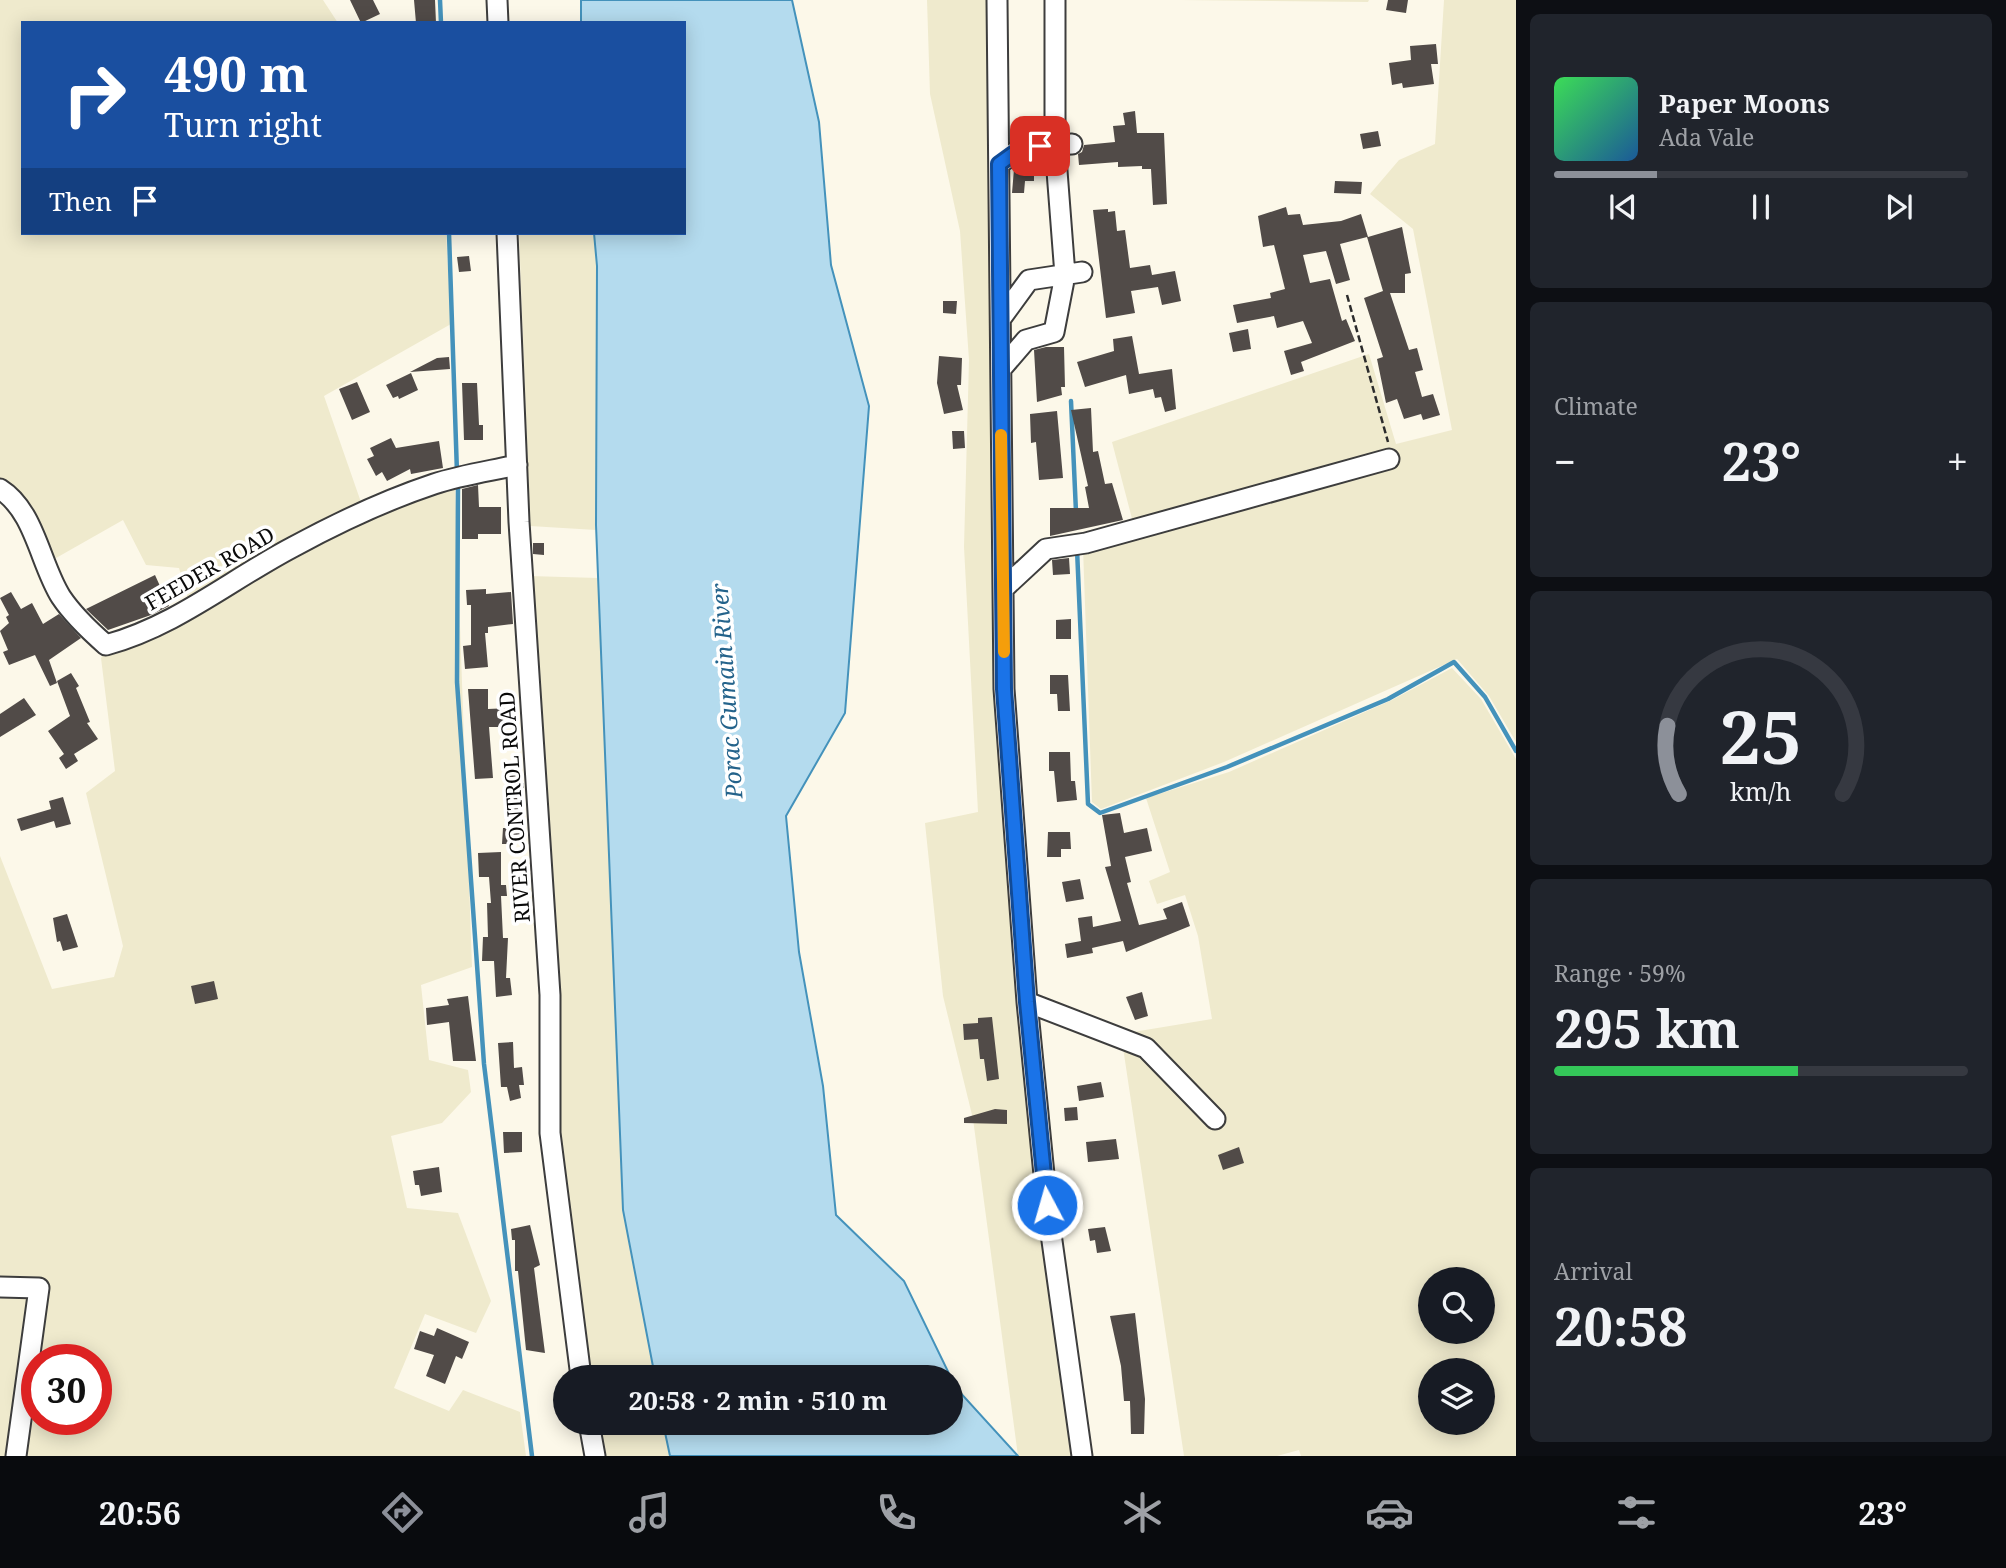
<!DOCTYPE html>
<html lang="en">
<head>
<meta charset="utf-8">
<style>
  body { margin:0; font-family:"Noto Serif",serif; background:#20242c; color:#f1f3f6; height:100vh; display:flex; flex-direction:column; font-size:26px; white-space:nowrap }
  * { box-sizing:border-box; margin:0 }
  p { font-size:23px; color:#9ea1a6 }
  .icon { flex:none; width:38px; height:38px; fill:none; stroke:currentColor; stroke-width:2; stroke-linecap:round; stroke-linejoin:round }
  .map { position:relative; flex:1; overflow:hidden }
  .panel { display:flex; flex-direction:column; gap:14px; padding:14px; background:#0d0f14; width:490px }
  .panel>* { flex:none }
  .hud { position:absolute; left:21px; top:21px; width:665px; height:214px; border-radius:0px; box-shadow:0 4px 18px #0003; background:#1a4fa0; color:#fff; overflow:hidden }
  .controls { position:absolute; left:1418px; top:1267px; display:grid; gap:14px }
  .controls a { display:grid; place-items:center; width:77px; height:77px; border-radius:50%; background:#171b24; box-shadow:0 4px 18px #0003; font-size:35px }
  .speed { position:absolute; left:21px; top:1344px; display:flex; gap:14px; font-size:35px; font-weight:700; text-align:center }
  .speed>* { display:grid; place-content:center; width:91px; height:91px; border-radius:50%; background:#171b24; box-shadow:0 4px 18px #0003; line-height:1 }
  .speed .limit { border:10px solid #d22; background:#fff; color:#111 }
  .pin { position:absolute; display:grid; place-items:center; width:60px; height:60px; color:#fff; margin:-30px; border-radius:14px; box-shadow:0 4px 10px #0006 }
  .me { position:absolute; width:77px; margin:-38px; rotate:354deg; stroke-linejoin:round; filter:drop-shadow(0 0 5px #0008) }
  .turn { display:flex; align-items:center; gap:24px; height:147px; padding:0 28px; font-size:32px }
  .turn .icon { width:91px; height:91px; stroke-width:2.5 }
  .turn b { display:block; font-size:49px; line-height:60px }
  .then { display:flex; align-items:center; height:66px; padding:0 28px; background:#0003; gap:14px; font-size:26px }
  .big { font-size:52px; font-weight:700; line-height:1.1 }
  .panel .card { flex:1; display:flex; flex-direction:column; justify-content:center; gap:10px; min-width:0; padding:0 24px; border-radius:10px; background:#20242c }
  .panel .dial { align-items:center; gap:0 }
  .dial svg { height:182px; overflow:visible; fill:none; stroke:#363941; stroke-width:7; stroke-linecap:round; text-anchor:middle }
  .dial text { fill:#f1f3f6; stroke:none }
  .song { display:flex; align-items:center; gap:21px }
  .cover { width:84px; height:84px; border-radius:10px; background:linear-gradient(135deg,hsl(130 70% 55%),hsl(210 70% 35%)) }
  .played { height:7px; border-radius:4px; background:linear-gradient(90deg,#8c9099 25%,#363941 25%) }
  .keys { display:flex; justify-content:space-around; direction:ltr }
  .heat { display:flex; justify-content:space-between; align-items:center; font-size:38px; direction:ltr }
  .charge { height:10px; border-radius:5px; background:linear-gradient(90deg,#34c759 59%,#363941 0) }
  .trip { position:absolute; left:553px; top:1365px; width:410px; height:70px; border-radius:35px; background:#171b24; box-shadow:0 4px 18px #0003; font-weight:700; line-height:70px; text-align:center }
  .tabs { display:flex; height:112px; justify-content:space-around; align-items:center; background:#090b0e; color:#9ea1a6 }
  .tabs .icon { width:49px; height:49px }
  .tabs .active { color:#8c9099 }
  .tabs b { font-size:32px; color:#f1f3f6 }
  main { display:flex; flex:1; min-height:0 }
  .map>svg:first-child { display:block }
</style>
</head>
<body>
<main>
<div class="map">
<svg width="1516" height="1456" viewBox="0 0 1516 1456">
  <rect width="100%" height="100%" fill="#fcf8e9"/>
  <path fill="#efeacd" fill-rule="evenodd" d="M0,0H323L338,23H23V233H446L451,324L324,396L363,508L190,606L179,568L146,565L123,520L49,562L0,483Z
    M927,0H994L1021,1003L1042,1239L1078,1456H1018L973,1119L943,996L925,823L978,812L964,547L969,360L960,231L930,94Z
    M1180,0H1369L1368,2Z
    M1444,0H1516V742L1489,696L1457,659L1224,762L1101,809L1092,802L1083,548L1136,534L1112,442L1369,354L1396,444L1452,430L1413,229L1370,194L1399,160L1435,144Z
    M519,233H594L597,266L596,530L530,526Z
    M455,483L472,967L421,985L429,1060L468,1070L471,1092L442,1123L391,1136L407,1208L458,1213L491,1301L476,1333L425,1314L394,1388L449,1411L463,1390L520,1412L526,1456H0V856L52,989L114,977L123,946L86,793L115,771L101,658L107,649L294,550ZM37,1360H96V1419H37Z
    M529,576L598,578L623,1210L655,1377H586L557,1133Z
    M1452,668L1481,699L1516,759V1456H1301L1299,1450L1277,1456H1184L1121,1034L1212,1019L1198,936L1185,895L1157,904L1149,881L1170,872L1146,798L1229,772L1392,700ZM1430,1279H1482V1332H1430ZM1430,1370H1482V1423H1430Z
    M594,1423H663L670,1456H599Z"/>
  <path fill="#b4dbee" stroke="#4492bb" stroke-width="2" d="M581,0H792L819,122L831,265L869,406L845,713L786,816L799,952L823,1086L836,1215L904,1281L956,1388L1018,1456H670L663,1423H950V1377H655L623,1210L596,525L597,266L594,233H684V23H581Z"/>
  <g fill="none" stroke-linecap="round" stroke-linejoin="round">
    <path stroke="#4492bb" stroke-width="4.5" d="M440,0L441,23
      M449,233L457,473
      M1071,401L1076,512
      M458,487L457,682L484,1064L532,1456
      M1077,549L1088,804L1100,813L1227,767L1388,699L1454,662L1485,697L1516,751"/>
  </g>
  <path fill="#514b48" d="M350,0H373L380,14L361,23Z
    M414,0H435L436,23H416Z
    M1388,0H1408L1406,13L1386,10Z
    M1436,44L1438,64H1431L1434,84L1403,88L1402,83L1392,85L1389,63L1411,60L1410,46Z
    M1135,111L1137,133H1164L1167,204L1153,205L1151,169H1142V166L1118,167V162L1079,165L1078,154L1082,152L1084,145L1115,142L1113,126L1125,125L1123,113Z
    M1378,131L1381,146L1363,149L1360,134Z
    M1014,169H1034V181H1025L1024,193H1012Z
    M1335,181L1362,182L1361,194L1334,193Z
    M1286,207L1288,215L1300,214L1303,225L1341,221L1361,214L1368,237L1402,227L1411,273L1405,274V293H1390L1409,350L1417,348L1423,370L1415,372L1422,397L1433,394L1440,415L1423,420L1421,414L1404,419L1397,399L1386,403L1377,359L1383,357L1364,298L1383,291L1367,237L1340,244L1350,280L1336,284L1326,251L1303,255L1310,283L1330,279L1342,321L1346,319L1355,341L1301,362L1304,371L1291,375L1284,351L1312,343L1303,321L1277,328L1274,316L1237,323L1233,305L1271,298L1270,293L1285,289L1274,245L1263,247L1258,216Z
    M1108,209V212L1115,211L1117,231L1125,230L1130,268L1150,265L1152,275L1175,271L1181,301L1162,305L1158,287L1131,291L1135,313L1106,318L1093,210Z
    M469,256L471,271L459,272L457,257Z
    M943,301H957L956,314L943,313Z
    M1248,329L1251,349L1233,352L1229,333Z
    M1132,336L1139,374L1172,369L1176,409L1165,412L1161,397L1155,398L1153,389L1129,394L1126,375L1085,387L1077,362L1114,351L1113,339Z
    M1046,347H1064L1065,387H1061L1062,395L1037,402L1034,350Z
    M939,356L962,358L961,385H957L963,410L944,414L937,383Z
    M449,357L450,369L410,372L437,358Z
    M411,373L418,390L399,399L398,396L393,398L386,385Z
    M357,382L370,412L352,420L339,389Z
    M462,383H477L479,425H483V440H464Z
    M1091,408L1093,452L1098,451L1105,484L1112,483L1123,520L1050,536V508H1089L1085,487L1088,486L1071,410Z
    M1057,411L1063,478L1039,480L1036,442L1031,443L1030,414Z
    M952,431H964L965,448L953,449Z
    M391,438L396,448L439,441L443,468L411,474L410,469L387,481L382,472L376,476L367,459L374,456L370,448Z
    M478,485L479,507H501V534H478V539H462V489Z
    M533,543H544V555L533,554Z
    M1069,558L1070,574L1053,575L1052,560Z
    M155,575L169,606L151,615L108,630L86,609Z
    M486,589V594L511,592L513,624L488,627V633H485L488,667L465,669L463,646L471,645V605H467L466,590Z
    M11,592L21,609L32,603L43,624L59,614L81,638L49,660L57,683L50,686L35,655L9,665L3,652L8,650L0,631L9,623L6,617L9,615L0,598Z
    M1071,619V639H1056V620Z
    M71,673L79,686L76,688L90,722L87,723L98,739L74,754L78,761L66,769L59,758L64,754L48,731L70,716L57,681Z
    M1050,675H1068L1070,711H1058L1057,694H1050Z
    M468,689H488V709L509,708L510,727H489L493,778L475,779Z
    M24,698L36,715L0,737V714Z
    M1049,752H1070L1071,781H1075L1077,800L1057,802L1054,771H1049Z
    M508,769H519V783H524L523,844H502L503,828H512Z
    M63,797L71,824L56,828L54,821L21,831L17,819L51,809L49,801Z
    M1120,813L1124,833L1147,828L1152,851L1125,857L1131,882L1127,883L1139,925L1167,919L1163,909L1182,902L1190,926L1126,952L1123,941L1092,948L1093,953L1067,958L1065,944L1081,941L1078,918L1092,916L1093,927L1121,921L1105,867L1111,866L1102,815Z
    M1048,832H1070L1071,849H1061V857H1047Z
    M501,852V885H506L507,896H501L503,938H508L506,978H510L512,995L496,997L494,961H482L483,937H488L487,903H491L489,877H479L478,853Z
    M1080,879L1084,899L1066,902L1062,882Z
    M67,914L78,947L63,951L60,941L57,942L53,918Z
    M214,981L218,999L195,1004L191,986Z
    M1142,992L1148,1016L1135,1020L1126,997Z
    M468,996L476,1061H453L449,1022L427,1025L426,1008L449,1005L447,999Z
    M992,1017L999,1079L987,1081L984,1059H980L978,1039L964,1040L963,1024L978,1023V1018Z
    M513,1042L514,1068L522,1067L524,1085H519L521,1098L510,1101L507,1087H501L498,1043Z
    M1101,1082L1104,1097L1079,1101L1077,1086Z
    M1077,1107L1078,1120L1065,1121L1064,1108Z
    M995,1109L1007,1110V1124L964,1123V1118Z
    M503,1132H522V1152L504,1153Z
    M1116,1139L1119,1159L1088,1162L1086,1142Z
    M1239,1147L1244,1163L1223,1170L1218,1155Z
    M439,1167L442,1192L421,1196L419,1185H415L413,1171Z
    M530,1225L540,1265L534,1268L545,1353L526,1350L518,1271H515V1240H512L511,1229Z
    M1105,1227L1111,1251L1097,1253L1095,1240L1090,1241L1088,1229Z
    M1135,1313L1145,1399L1144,1434H1131L1130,1401H1124L1121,1366L1110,1316Z
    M437,1328L469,1342L462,1359L456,1356L445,1384L426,1376L434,1355L414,1349L420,1331L434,1336Z"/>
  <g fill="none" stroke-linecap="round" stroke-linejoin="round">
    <g stroke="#3d3d3d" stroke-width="23">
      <path id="minor" d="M497,0L498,23
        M997,0L1004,689L1027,1002L1047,1205L1082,1456
        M999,164L1024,146L1072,144
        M507,233L519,522L550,995V1133L581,1377
        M1002,317L1029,280L1082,272
        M1001,369L1026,340L1054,332L1065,275L1055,145V0
        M0,489C35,511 40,564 61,597C73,615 90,631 106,645C176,626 230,580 293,547C339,522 386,500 434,484C461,475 490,471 517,465
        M1003,589L1046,549L1086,543L1389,459
        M1027,1002L1146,1048L1215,1119
        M0,1287L39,1288L16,1456
        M589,1423L595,1456"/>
    </g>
    <path stroke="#2c2c2c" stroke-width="2.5" stroke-dasharray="7 3.5" stroke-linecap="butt" d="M1347,295L1388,442"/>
    <use href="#minor" stroke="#fff" stroke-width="19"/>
  </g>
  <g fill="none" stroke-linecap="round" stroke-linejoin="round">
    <g stroke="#114b97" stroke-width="18">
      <path id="route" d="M1040,146H1024L999,164L1004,689L1027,1002L1047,1205"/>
    </g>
    <use href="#route" stroke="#1a73e8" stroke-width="12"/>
    <path stroke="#f59e0b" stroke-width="12" d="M1001,435L1004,652"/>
  </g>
  <g text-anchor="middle" stroke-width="7" stroke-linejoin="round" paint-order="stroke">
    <g font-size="21" fill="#0a0a0a" stroke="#fff">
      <text transform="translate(210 569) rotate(-30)" y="7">FEEDER ROAD</text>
      <text transform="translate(515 807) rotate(-94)" y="7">RIVER CONTROL ROAD</text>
    </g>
    <g font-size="23" font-style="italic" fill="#24638b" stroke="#fff">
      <text transform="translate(727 691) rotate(-94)" y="8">Porac Gumain River</text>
    </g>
  </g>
</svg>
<div class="controls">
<a><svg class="icon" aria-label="search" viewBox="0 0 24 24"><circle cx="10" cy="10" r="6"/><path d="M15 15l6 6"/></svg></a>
<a><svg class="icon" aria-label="layers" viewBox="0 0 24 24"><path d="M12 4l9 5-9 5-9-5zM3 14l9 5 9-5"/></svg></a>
</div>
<div class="speed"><div class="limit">30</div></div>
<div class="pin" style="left:1040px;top:146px;background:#d93025"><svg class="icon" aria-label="arrive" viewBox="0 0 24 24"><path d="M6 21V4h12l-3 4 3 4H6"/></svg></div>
<svg class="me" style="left:1047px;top:1205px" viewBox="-20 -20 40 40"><circle r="17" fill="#1a73e8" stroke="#fff" stroke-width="3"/><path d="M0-11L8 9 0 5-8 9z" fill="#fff"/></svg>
<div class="trip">20:58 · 2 min · 510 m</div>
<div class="hud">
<div class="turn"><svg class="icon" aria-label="right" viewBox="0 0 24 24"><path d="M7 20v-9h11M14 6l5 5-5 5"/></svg><div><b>490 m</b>Turn right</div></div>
<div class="then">Then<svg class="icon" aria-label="arrive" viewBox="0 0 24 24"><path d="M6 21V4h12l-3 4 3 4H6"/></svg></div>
</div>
</div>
<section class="panel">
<div class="card">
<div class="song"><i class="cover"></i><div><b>Paper Moons</b><p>Ada Vale</p></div></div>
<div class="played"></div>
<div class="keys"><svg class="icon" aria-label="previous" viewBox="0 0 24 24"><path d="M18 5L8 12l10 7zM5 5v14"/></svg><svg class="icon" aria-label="pause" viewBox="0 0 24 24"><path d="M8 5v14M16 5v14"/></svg><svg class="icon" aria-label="next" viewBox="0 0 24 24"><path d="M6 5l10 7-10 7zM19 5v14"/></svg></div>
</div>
<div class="card"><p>Climate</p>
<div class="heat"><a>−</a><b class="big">23°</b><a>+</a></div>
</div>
<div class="card dial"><svg viewBox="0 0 100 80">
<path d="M14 69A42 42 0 1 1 86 69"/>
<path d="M14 69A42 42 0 0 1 9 39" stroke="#8c9099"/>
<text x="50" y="56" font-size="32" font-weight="700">25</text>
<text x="50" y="72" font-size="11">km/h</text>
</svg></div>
<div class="card"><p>Range · 59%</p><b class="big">295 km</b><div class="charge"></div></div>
<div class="card"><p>Arrival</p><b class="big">20:58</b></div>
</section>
</main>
<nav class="tabs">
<b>20:56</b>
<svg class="icon active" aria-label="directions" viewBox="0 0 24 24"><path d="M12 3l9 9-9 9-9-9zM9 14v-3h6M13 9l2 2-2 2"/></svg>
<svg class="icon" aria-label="music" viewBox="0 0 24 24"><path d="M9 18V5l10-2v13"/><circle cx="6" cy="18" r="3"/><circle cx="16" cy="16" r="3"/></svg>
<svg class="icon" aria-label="phone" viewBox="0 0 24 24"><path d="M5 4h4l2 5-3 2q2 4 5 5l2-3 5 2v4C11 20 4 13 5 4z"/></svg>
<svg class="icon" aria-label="climate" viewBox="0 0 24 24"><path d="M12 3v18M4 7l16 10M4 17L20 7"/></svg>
<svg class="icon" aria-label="car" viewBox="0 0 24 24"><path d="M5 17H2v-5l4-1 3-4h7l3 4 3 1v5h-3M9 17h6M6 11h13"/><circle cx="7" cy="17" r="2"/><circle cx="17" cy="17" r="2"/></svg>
<svg class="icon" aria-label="filters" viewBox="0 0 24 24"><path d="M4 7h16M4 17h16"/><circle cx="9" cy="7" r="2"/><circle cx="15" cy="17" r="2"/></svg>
<b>23°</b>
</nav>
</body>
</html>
